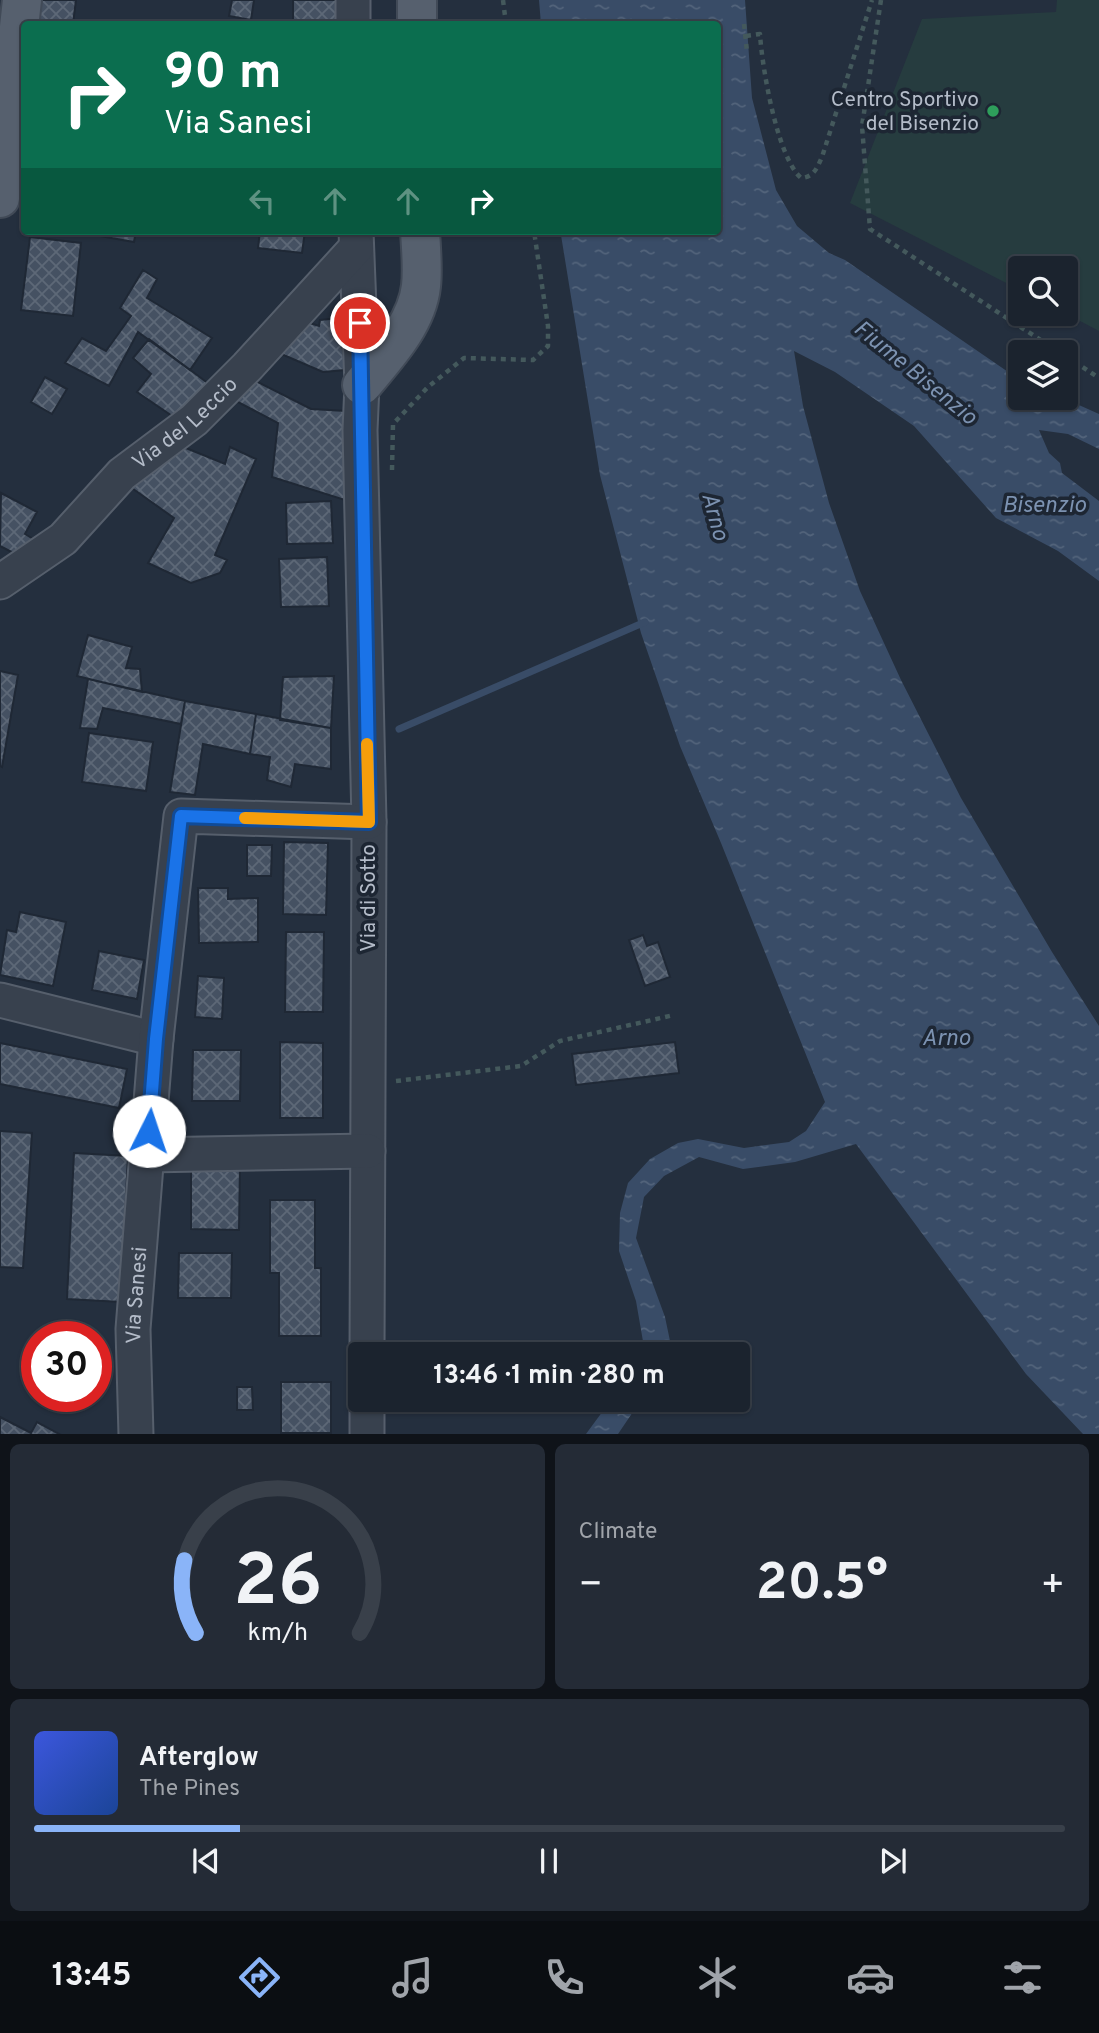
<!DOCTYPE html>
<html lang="en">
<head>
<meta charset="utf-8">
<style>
  body { margin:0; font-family:Overpass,sans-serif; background:#242b36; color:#f1f3f6; height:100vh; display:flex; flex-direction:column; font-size:26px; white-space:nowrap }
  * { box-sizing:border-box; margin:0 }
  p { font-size:23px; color:#a0a4aa }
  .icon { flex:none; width:38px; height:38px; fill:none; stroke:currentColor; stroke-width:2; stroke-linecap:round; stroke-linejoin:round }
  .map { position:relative; height:1434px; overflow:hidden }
  .details { display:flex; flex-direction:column; gap:10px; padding:10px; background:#0f1319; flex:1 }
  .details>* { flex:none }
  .guide { position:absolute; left:21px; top:21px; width:700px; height:214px; border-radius:7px; box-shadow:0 2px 5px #0004,0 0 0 2px #39404a; background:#0b6e4f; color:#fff; overflow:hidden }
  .fabs { position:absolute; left:1008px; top:256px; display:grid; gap:14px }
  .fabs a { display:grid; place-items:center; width:70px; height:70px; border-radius:7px; background:#1b232e; box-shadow:0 2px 5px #0004,0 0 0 2px #39404a; font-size:35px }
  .speed { position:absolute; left:21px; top:1321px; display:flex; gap:14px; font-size:35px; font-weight:700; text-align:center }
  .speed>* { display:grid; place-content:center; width:91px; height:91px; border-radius:50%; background:#1b232e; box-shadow:0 2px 5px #0004,0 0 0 2px #39404a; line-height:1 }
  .speed .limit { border:10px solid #d22; background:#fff; color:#111 }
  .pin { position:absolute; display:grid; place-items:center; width:60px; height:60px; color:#fff; margin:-30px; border:4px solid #fff; border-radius:50%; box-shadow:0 2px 7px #0007 }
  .me { position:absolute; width:77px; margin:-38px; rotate:4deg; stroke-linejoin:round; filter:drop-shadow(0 0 5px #0008) }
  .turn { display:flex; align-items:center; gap:24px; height:147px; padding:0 28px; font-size:32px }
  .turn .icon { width:91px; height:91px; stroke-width:2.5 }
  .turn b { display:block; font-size:49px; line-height:60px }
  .lanes { display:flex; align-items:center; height:66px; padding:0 28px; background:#0003; justify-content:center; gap:35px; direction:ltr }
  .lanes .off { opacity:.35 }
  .big { font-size:52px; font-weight:700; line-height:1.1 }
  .details .widget { flex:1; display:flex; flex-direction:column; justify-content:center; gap:10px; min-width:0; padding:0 24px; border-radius:10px; background:#242b36 }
  .details .dial { align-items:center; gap:0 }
  .dial svg { height:182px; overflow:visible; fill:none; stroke:#39404a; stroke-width:7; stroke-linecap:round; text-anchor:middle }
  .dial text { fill:#f1f3f6; stroke:none }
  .song { display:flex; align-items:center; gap:21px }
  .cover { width:84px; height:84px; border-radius:10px; background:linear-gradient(135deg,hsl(230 70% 55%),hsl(220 70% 35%)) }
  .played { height:7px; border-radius:4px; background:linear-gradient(90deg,#8ab4f8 20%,#39404a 20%) }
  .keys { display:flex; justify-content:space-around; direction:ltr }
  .heat { display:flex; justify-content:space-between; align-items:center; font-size:38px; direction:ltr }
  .details .tiles { flex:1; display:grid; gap:10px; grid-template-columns:1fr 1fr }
  .widget:last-child { grid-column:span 2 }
  .trip { position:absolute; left:348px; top:1342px; width:402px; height:70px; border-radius:7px; background:#1b232e; box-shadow:0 2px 5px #0004,0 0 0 2px #39404a; font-weight:700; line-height:70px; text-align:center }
  .menu { display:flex; height:112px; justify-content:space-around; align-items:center; background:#0b0e12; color:#a0a4aa }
  .menu .icon { width:49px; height:49px }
  .menu .selected { color:#8ab4f8 }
  .menu b { font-size:32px; color:#f1f3f6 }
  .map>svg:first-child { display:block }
</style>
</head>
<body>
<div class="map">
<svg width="1099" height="1435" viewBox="0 0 1099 1435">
  <defs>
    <pattern id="water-ripples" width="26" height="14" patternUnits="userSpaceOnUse" patternTransform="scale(1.75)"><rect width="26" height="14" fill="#394c67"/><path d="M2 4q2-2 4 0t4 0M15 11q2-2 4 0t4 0" fill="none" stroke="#53647b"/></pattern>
    <pattern id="building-cross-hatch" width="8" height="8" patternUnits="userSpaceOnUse" patternTransform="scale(1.75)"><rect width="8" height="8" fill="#455162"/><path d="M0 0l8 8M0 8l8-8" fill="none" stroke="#5d6877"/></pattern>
  </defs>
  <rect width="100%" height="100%" fill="#242f3e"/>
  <path fill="#263c3f" d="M1057,0H1099V331L1065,313L1066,268H1020V290L850,203L922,19L1056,12Z"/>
  <path fill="url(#water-ripples)" d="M539,0H745L752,98L776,190L797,226L829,253L845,260L1020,380V397H1061L1099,414V449L1068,434L1039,430L1049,453L1060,463L1062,473L1099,501V581L1058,551L996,518L914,426L835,372L794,351L803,406L829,503L860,591L901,680L961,798L1052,952L1099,1026V1434H1083L1026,1374L856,1144L795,1162L743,1169L699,1157L664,1176L644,1197L636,1238L665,1317L670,1341L665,1354H641L644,1347L636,1301L619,1251L620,1213L628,1183L650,1159L678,1143L698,1139L744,1148L789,1142L806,1131L825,1102L721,843L680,746L641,633L600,475L561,235L560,231H718V24H541Z
    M611,1400H641L618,1434H586Z"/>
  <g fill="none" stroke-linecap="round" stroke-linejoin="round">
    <path stroke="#394c67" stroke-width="7" d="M399,729L645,622"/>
  </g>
  <path fill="url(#building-cross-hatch)" stroke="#1f2835" stroke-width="2" d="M33,0H76L73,24H31Z
    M232,0H254L251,20L229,16Z
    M293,0H337L336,24H293Z
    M90,231H136L134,242L89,234Z
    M260,231H305L302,253L258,248Z
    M30,237L81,243L73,316L21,310Z
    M143,270L157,279L147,298L212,338L190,370L138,332L109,386L65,363L82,338L106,351L131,316L120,308Z
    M294,318L319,326L320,320L340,318L345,370L323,372L272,350Z
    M149,339L217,390L181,422L137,392L151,374L133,358Z
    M45,377L67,389L52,414L31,402Z
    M252,379L311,409L346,411L348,501L272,477L278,423L234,400Z
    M176,444L225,464L230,447L256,459L215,555L227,560L220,573L191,583L148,563L174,518L129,486Z
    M1,493L37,512L25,534L35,540L25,559L0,546Z
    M331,501L333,543L287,544L286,503Z
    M327,557L329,606L281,607L279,559Z
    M88,635L132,647L126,668L140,669L142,692L77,676Z
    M0,671L18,675L2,767L0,766Z
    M334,676L331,728L280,720L283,677Z
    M88,679L185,701L181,724L103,708L97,729L80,728Z
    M185,701L256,714L250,754L203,744L195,795L170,792Z
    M256,714L331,728V769L295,764L291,787L267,780L270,757L250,754Z
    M89,733L153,742L146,791L82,782Z
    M284,842L328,843L326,915L283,914Z
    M247,845H272L271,876H247Z
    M198,888H228V899L258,898V942L199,943Z
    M20,912L66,922L53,986L0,975L7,930L16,932Z
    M286,932H324L323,1012H285Z
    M643,935L647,946L658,942L670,977L645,986L629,940Z
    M99,951L144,960L137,999L92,990Z
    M198,976L224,978L222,1019L195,1017Z
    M280,1042L323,1043V1118H280Z
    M675,1042L679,1073L576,1085L572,1054Z
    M0,1043L127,1069L119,1108L0,1084Z
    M193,1050H241L240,1101H192Z
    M0,1131L32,1133L23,1268L0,1267Z
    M74,1153L128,1156L121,1302L67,1299Z
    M191,1165H240L239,1230L191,1229Z
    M270,1200H315V1268H321V1336H279V1273H270Z
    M179,1253H232L231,1298H178Z
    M281,1382H331V1433H281Z
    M237,1387H252L253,1410H237Z
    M0,1417L31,1433L37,1422L61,1435H0Z"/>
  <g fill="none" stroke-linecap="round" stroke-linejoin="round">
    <g stroke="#565f6c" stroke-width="37">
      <g id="minor">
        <path d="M353,0V24"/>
        <path d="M356,231L362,385L360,430L369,822L367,1354"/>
        <path id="s1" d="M0,582L63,539L122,474L194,420L247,367L356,248"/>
        <path d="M0,1000L156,1039"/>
        <path d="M147,1155L368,1151"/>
        <path id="s2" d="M136,1435L133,1329L156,1039L181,816L369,822"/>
        <path d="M367,1435V1400"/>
      </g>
    </g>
    <g stroke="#414a57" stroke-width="42">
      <path id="major" d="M417,0V24
        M0,198L22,0
        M362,385C385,357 417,324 421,286C423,269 421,249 420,231"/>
    </g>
    <path stroke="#44595c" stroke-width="4.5" stroke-dasharray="5 5" stroke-linecap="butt" d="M503,0L506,24
      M881,0L862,126L870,229L1059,352
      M744,24L747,52
      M746,36L760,34C762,67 777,157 801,178C814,177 817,168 822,157L872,0
      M1066,356L1099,378
      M392,470L393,424L428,387L464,358L533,360L548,346V326L534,231
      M396,1081L521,1066L560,1041L674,1015"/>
    <use href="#minor" stroke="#38414e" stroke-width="33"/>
    <use href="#major" stroke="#56606e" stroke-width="38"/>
  </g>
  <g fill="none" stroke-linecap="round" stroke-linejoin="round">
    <g stroke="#114b97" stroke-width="18">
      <path id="route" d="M149,1131L156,1039L181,816L369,822L360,323"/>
    </g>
    <use href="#route" stroke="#1a73e8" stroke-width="12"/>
    <path stroke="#f59e0b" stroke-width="12" d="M245,818L369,822L367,744"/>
  </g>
  <circle fill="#2e9e5b" stroke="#1d2633" stroke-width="2.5" cx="993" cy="111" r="7"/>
  <g text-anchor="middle" stroke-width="7" stroke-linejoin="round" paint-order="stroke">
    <g font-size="21" fill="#b4bcc9" stroke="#1d2633" text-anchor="end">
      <text x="979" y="106">Centro Sportivo<tspan x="979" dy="24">del Bisenzio</tspan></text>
    </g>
    <g font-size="21" fill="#b4bcc9" stroke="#1d2633">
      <text dy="7" stroke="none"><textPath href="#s1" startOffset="245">Via del Leccio</textPath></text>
      <text transform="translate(368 898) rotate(-90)" y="7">Via di Sotto</text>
      <text dy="7" stroke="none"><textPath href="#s2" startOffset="140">Via Sanesi</textPath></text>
    </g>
    <g font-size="23" font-style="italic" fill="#7c92b1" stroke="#1d2633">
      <text transform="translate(916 372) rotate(39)" y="8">Fiume Bisenzio</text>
      <text x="1044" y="512">Bisenzio</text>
      <text transform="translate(716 516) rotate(75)" y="8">Arno</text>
      <text x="946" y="1045">Arno</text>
    </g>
  </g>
</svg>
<div class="fabs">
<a><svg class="icon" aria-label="search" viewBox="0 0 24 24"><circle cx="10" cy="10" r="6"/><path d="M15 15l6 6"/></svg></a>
<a><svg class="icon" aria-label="layers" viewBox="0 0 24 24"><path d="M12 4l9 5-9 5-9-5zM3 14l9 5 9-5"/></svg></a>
</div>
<div class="speed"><div class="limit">30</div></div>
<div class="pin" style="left:360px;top:323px;background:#d93025"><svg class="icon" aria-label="arrive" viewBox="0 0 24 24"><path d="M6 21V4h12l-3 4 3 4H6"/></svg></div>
<svg class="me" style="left:149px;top:1131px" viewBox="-20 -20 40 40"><circle r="19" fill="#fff"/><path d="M0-13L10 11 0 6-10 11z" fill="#1a73e8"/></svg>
<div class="trip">13:46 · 1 min · 280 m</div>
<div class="guide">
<div class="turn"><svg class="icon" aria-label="right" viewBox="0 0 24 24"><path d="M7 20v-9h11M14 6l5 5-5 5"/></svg><div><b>90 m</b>Via Sanesi</div></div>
<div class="lanes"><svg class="icon off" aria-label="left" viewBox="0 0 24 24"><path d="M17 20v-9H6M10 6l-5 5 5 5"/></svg><svg class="icon off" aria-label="ahead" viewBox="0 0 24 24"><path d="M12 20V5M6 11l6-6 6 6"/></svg><svg class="icon off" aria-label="ahead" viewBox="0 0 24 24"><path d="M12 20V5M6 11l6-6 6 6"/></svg><svg class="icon" aria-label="right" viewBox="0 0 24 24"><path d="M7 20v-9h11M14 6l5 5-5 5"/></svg></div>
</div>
</div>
<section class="details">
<div class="tiles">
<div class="widget dial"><svg viewBox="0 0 100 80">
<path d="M14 69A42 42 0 1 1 86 69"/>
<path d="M14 69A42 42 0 0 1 9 37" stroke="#8ab4f8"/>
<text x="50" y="56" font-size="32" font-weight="700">26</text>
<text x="50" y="72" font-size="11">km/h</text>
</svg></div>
<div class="widget"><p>Climate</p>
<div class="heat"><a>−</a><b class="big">20.5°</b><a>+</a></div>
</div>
<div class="widget">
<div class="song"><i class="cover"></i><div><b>Afterglow</b><p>The Pines</p></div></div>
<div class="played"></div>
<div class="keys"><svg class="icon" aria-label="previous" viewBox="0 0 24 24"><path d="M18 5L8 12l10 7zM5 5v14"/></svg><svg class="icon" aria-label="pause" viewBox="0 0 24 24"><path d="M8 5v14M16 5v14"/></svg><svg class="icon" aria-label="next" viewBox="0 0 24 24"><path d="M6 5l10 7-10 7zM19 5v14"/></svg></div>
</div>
</div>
</section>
<nav class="menu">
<b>13:45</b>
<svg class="icon selected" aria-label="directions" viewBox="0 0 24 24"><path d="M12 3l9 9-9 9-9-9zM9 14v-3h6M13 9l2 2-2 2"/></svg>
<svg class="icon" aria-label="music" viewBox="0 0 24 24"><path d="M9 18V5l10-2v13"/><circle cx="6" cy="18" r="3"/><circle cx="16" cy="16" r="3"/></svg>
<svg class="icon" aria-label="phone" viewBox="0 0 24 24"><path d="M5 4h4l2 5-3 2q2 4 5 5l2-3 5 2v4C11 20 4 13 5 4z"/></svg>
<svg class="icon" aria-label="climate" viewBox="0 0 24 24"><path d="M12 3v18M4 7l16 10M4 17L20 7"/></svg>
<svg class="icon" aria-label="car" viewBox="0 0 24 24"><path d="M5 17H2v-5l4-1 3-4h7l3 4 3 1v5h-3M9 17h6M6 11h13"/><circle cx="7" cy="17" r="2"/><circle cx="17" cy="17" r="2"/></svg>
<svg class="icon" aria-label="filters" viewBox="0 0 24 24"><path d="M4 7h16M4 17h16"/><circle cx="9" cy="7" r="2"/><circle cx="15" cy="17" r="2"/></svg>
</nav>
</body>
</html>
